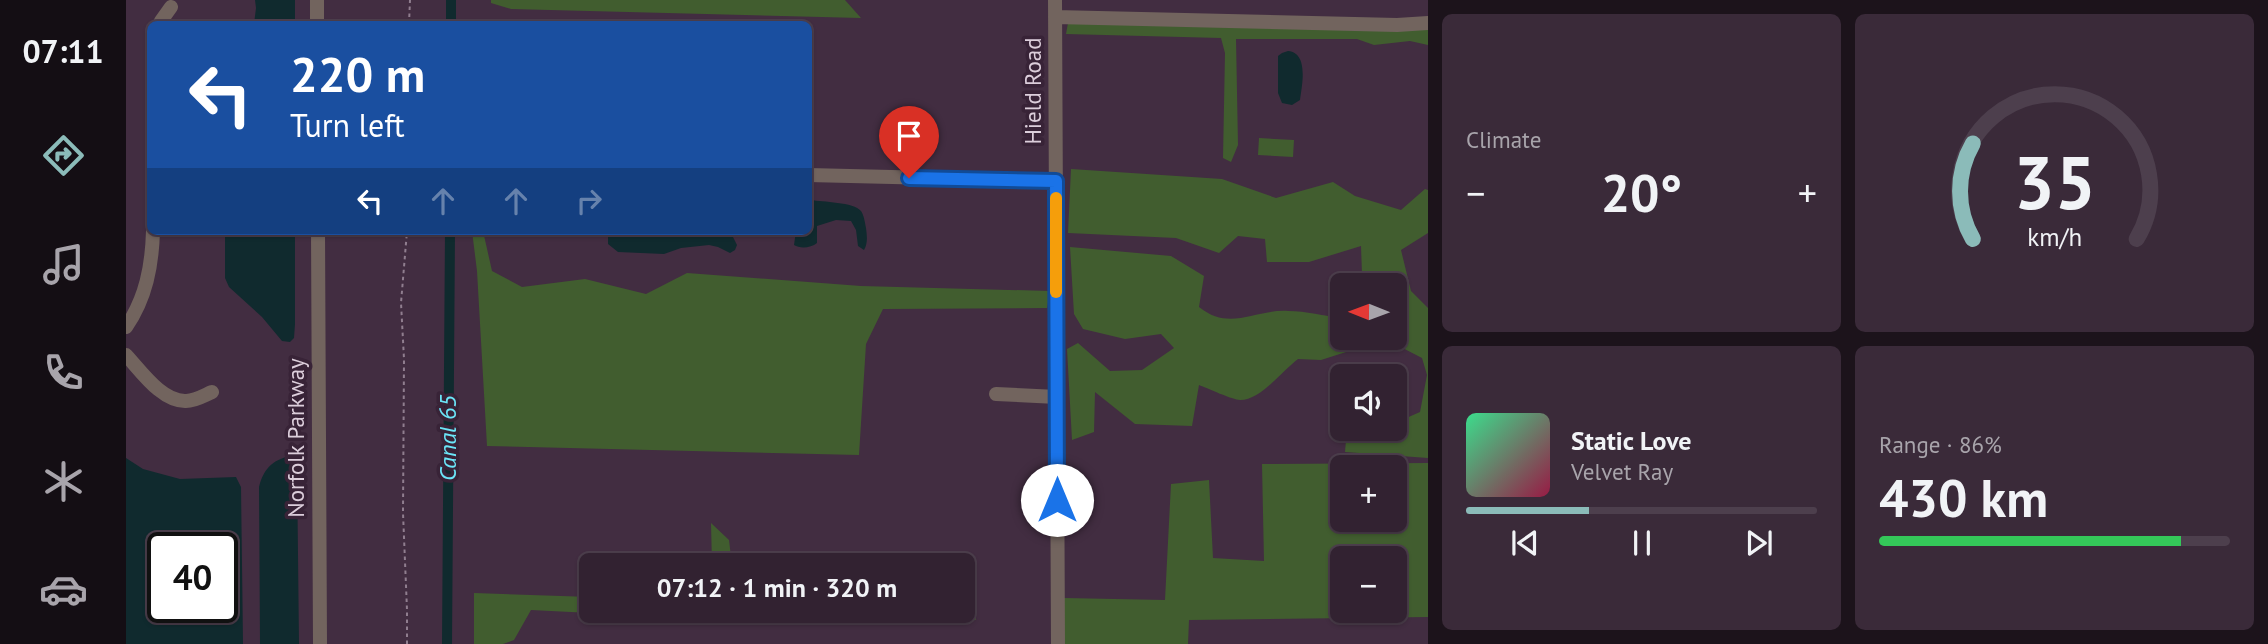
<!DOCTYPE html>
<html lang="en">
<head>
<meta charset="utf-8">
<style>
  body { margin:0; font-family:"PT Sans",sans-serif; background:#3a2a39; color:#f1f3f6; height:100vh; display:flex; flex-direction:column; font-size:26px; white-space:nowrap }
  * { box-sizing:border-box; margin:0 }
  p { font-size:23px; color:#a8a4ab }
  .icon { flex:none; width:38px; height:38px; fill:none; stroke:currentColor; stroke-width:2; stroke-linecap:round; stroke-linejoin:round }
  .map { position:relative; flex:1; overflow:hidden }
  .details { display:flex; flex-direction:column; gap:14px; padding:14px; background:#1c131b; width:840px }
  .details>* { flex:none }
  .top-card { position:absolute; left:21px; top:21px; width:665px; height:214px; border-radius:10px; box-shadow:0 2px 5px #0004,0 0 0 2px #4d3f4d; background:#1a4fa0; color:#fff; overflow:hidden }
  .needle { width:46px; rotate:271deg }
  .controls { position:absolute; left:1204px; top:273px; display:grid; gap:14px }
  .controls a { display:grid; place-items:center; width:77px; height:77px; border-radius:10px; background:#322231; box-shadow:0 2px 5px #0004,0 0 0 2px #4d3f4d; font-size:35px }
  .speed { position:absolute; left:21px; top:532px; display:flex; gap:14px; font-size:35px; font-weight:700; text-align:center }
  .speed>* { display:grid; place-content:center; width:91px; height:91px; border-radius:50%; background:#322231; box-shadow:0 2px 5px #0004,0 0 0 2px #4d3f4d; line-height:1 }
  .speed .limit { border:4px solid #111; border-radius:10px; background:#fff; color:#111 }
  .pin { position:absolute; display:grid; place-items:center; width:60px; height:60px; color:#fff; margin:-72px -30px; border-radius:50% 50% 50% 0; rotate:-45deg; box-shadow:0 0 7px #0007 }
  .pin .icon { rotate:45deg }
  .me { position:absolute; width:77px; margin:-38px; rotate:0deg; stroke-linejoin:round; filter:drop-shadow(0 0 5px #0008) }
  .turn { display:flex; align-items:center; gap:24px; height:147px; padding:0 28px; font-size:32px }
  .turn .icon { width:91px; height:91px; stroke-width:2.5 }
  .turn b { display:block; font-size:49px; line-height:60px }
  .lanes { display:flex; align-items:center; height:66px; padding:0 28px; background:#0003; justify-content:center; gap:35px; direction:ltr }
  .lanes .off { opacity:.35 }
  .big { font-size:52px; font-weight:800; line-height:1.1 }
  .details .widget { flex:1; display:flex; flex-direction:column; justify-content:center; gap:10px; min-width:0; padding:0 24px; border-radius:10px; background:#3a2a39 }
  .details .dial { align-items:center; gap:0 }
  .dial svg { height:182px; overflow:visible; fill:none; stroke:#4d3f4d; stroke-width:7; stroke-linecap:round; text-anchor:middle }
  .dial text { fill:#f1f3f6; stroke:none }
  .song { display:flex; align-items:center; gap:21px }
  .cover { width:84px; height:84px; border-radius:10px; background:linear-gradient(135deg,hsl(150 70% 55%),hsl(340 70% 35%)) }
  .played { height:7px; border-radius:4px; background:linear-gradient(90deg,#8bbbb9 35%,#4d3f4d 35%) }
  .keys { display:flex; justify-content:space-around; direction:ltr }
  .heat { display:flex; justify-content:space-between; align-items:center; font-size:38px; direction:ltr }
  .charge { height:10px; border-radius:5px; background:linear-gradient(90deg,#34c759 86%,#4d3f4d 0) }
  .details .tiles { flex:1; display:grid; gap:14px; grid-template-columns:repeat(2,1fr) }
  .trip { position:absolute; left:453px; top:553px; width:396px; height:70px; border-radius:10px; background:#322231; box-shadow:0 2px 5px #0004,0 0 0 2px #4d3f4d; font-weight:800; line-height:70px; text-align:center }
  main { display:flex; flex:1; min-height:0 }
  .dock { display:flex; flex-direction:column; width:126px; justify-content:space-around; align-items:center; background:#140e14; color:#a8a4ab }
  .dock .icon { width:49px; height:49px }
  .dock .active { color:#8bbbb9 }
  .dock b { font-size:32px; color:#f1f3f6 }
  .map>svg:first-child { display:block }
</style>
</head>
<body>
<main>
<nav class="dock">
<b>07:11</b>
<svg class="icon active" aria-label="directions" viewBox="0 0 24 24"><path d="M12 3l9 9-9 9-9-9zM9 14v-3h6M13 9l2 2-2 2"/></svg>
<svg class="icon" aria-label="music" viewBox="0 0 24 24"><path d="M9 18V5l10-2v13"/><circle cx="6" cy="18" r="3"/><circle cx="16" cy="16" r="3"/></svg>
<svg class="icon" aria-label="phone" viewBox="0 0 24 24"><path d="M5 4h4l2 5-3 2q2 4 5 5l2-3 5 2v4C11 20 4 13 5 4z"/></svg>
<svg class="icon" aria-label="climate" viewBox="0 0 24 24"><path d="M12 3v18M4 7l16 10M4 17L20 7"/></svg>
<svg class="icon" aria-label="car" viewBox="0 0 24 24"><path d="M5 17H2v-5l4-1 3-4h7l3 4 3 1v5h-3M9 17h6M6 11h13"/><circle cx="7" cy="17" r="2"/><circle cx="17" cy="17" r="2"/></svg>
</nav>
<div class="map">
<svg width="1302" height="644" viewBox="0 0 1302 644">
  <rect width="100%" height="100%" fill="#422d41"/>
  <path fill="#415d2f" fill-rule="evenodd" d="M365,0H719L735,18L385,9L365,3Z
    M942,23L1302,29V45L1284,41L1248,45L1231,39H1110L1112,145L1105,162L1097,158L1099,53L1095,38L940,34Z
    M1133,138L1168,140L1167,157L1132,155Z
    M945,169L1096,179L1150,198L1207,182L1229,196L1275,210L1299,189L1302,190V233L1275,250L1285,291L1302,308V458L1219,452L1220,440L1257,438L1258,429H1269V423L1294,412L1301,375L1296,358L1263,341L1239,346L1195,360L1172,359C1156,371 1135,400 1114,400C1107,400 1081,388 1073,385L1066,426L1009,424L969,392L968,432L946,440L941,349L952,343L984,371L1016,370L1048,348L1035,334L999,339L957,329L948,314L944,247L1045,256L1078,276L1073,307C1104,332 1129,309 1162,311C1180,311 1198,316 1216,318V338H1269V285H1231L1236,274L1235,246L1183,262H1141L1139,239L1112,236L1093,253L1050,238L942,233Z
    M346,231H357L366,271L396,287L459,279L520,294L561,273L735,286L924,291L921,308L757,309L740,344L733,455L361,446L351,271Z
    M1302,463V617L1063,620L1062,644H938V598L1039,600L1045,484L1083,480L1087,558L1138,561L1136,464ZM1216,467H1269V520H1216ZM1216,558H1269V611H1216Z
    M585,523L603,540L606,565H586Z
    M348,593L465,597L466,611H836L837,604H849L850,620L783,614L703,613L677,623L643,622L405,610L388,640L377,644H348Z"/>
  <path fill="#102a2e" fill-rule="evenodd" d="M129,0H169V24H128L130,8Z
    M1162,51C1183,53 1176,85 1174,100L1166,105L1156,103L1152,93V56L1156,53Z
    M685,200C696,202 728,202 735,211C738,215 739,223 740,228C741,236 742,243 738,250L732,246L730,230L725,221L710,220L691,226V243C685,248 674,249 668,245L670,231H682L683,201Z
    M99,231H169V324L168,338L164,342L156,341L136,317L103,287L99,278Z
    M482,231H607V237L611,245L609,250L604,253L592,247L583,245L555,248L538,254L492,252L482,244Z
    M168,455L171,465L173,644H134L133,487C138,467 148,459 168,455Z
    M0,458L17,469L54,479L110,477L115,487L117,644H0ZM37,548H96V607H37Z"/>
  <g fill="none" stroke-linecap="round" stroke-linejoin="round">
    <path stroke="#102a2e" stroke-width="10" d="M325,24V0
      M321,644L324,231"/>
    <path stroke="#907e8f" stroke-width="2" stroke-dasharray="3.5 3.5" stroke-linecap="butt" d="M283,24L284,0
      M281,644V610L277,513L278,359L275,303L281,231"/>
    <path stroke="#72645e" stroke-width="14" d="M191,0V24
      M929,0L932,644
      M929,17L1271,25L1302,23
      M34,24L35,21L45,7
      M682,175L930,181
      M192,231L194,644
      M0,327C20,298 26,266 27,231
      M0,355C15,371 36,402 60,401C69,401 77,396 86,392
      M870,394L931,397"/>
  </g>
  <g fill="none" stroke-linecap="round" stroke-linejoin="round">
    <g stroke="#114b97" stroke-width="18">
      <path id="route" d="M783,178L930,181L931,500"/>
    </g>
    <use href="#route" stroke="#1a73e8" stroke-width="12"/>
    <path stroke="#f59e0b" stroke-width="12" d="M930,198V292"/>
  </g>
  <g text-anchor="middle" stroke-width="7" stroke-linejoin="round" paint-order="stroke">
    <g font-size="23" fill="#dccedb" stroke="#382337">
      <text transform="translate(907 91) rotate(-90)" y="8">Hield Road</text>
      <text transform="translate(170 438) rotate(-90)" y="8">Norfolk Parkway</text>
    </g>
    <g font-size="24" font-style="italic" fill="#6be6f8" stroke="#382337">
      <text transform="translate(322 438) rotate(-90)" y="8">Canal 65</text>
    </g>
  </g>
</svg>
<div class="controls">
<a><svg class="needle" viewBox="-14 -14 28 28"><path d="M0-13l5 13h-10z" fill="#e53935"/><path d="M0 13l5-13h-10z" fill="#a8a4ab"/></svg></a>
<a><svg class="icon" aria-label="sound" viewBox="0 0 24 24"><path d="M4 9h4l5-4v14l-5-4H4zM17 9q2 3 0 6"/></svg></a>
<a>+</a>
<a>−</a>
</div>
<div class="speed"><div class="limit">40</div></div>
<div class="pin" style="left:783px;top:178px;background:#d93025"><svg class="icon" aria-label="arrive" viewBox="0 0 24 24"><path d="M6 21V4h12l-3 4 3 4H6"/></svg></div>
<svg class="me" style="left:931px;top:500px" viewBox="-20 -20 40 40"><circle r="19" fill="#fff"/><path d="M0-13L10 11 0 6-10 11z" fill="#1a73e8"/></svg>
<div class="trip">07:12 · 1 min · 320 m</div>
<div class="top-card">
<div class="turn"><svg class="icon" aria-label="left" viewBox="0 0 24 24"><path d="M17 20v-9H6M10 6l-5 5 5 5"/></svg><div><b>220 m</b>Turn left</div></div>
<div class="lanes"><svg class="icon" aria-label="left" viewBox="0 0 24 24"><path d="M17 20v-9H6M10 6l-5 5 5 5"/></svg><svg class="icon off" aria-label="ahead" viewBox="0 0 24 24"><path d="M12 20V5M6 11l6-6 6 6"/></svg><svg class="icon off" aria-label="ahead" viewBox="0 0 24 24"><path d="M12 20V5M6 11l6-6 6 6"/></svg><svg class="icon off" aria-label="right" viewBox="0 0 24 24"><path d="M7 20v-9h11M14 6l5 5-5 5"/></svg></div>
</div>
</div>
<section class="details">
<div class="tiles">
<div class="widget"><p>Climate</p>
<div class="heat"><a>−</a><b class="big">20°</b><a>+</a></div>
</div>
<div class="widget dial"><svg viewBox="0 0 100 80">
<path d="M14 69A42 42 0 1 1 86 69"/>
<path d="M14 69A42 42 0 0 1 14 27" stroke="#8bbbb9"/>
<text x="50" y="56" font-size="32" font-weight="700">35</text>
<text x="50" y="72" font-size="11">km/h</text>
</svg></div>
<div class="widget">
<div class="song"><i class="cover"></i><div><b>Static Love</b><p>Velvet Ray</p></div></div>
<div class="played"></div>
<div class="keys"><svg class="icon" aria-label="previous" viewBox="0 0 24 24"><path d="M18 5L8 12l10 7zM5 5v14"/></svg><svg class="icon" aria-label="pause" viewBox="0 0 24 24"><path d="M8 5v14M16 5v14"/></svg><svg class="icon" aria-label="next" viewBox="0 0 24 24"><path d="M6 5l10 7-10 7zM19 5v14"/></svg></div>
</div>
<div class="widget"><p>Range · 86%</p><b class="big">430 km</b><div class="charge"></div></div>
</div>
</section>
</main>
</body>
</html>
